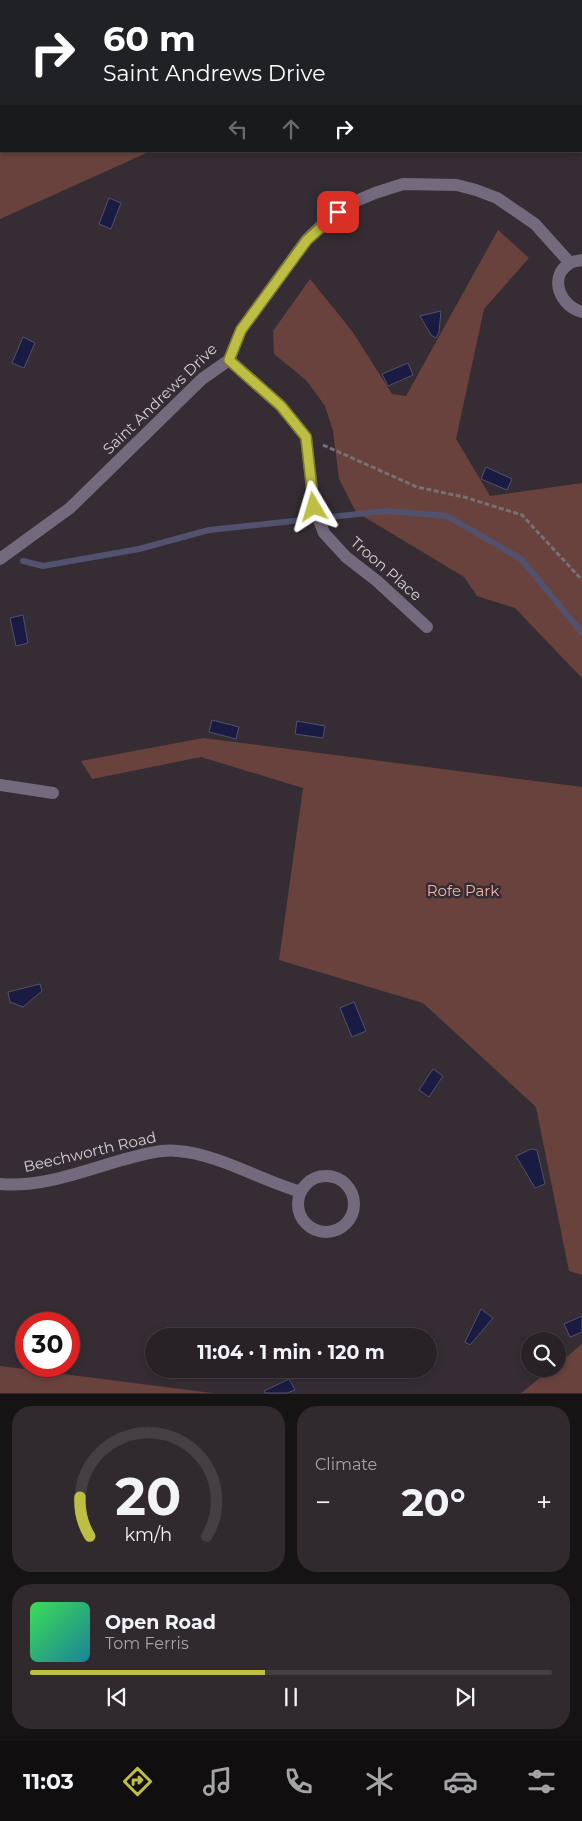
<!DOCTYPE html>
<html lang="en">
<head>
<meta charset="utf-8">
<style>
  body { margin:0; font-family:Montserrat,sans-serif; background:#302a2e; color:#f1f3f6; height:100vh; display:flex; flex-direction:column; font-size:19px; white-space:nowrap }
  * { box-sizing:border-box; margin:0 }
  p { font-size:16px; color:#a5a4a7 }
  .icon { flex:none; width:28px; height:28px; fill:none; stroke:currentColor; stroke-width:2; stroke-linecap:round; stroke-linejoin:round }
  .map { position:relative; height:1394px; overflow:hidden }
  .details { display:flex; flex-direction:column; gap:12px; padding:12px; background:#161315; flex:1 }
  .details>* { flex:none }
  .guide { position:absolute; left:0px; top:0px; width:582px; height:152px; box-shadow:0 2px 8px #0003,0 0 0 1px #443f43; background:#202124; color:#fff; overflow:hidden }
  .tools { position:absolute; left:521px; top:1332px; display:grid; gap:10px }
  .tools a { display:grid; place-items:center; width:45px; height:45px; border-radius:50%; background:#282226; box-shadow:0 2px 8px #0003,0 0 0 1px #443f43; font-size:25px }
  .speed { position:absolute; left:15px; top:1312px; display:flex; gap:10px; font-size:25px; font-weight:700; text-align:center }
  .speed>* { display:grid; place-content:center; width:65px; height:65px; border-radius:50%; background:#282226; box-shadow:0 2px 8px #0003,0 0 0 1px #443f43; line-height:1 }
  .speed .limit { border:8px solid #d22; background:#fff; color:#111 }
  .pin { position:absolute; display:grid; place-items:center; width:42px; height:42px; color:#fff; margin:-21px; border-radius:10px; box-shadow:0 2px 8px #0006 }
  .me { position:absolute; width:55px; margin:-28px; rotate:353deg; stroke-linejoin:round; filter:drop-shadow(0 0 4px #0008) }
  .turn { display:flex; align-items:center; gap:18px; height:105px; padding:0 20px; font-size:22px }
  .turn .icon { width:65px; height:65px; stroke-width:2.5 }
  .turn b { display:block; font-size:35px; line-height:42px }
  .lanes { display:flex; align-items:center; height:48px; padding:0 20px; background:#0003; justify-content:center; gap:25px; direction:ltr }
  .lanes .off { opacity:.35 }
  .big { font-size:38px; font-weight:700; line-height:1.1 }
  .details .tile { flex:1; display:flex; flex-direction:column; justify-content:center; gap:8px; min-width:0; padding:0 18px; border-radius:20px; background:#302a2e }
  .details .dial { align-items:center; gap:0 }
  .dial svg { height:130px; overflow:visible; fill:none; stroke:#443f43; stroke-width:7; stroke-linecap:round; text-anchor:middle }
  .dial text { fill:#f1f3f6; stroke:none }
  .song { display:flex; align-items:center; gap:15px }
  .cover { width:60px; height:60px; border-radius:8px; background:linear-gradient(135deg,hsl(130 70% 55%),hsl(190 70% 35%)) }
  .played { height:5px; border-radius:2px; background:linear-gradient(90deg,#bebf42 45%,#443f43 45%) }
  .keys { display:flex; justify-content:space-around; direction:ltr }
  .heat { display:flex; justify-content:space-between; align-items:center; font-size:28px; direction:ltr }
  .details .tiles { flex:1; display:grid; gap:12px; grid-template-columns:1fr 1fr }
  .tile:last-child { grid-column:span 2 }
  .trip { position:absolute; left:145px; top:1328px; width:292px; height:50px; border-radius:25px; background:#282226; box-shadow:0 2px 8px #0003,0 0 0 1px #443f43; font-weight:700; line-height:50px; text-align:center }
  .tab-bar { display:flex; height:80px; justify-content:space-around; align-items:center; background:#100e0f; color:#a5a4a7 }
  .tab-bar .icon { width:35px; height:35px }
  .tab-bar .selected { color:#bebf42 }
  .tab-bar b { font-size:22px; color:#f1f3f6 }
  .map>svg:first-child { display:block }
</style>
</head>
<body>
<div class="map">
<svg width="582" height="1394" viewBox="0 0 582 1394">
  <rect width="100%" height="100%" fill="#352d33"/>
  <path fill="#6a423d" d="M0,0H582V91L581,1H1V151H151L0,219Z
    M498,230L529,258L484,309L456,439L490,496L582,483V678L515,608L477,596L464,577L356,512L339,479L333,431L325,406L306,380L274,354L273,331L310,279L352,331L392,394L406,396Z
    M203,738L582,787V1275L569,1271L536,1107L423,1003L279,960L303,788L201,757L92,779L81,761Z
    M582,1344V1393H521L551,1369H558V1364Z
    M0,1366L212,1393H0Z"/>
  <path fill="#1a1b42" stroke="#52516e" d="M109,198L121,203L111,229L99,224Z
    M441,311L439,332L436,338L431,335L420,316Z
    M23,337L35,343L24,368L12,363Z
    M408,363L413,375L388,386L382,374Z
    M486,467L512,479L507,490L481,479Z
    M23,615L28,643L16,646L10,618Z
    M212,720L239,727L236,739L209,732Z
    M297,721L325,726L323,738L295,734Z
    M40,984L42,991L23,1007L10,1002L8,992Z
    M354,1002L366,1031L352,1037L340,1008Z
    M433,1069L443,1076L429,1097L419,1090Z
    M531,1149L537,1150L545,1184L535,1188L516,1156Z
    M481,1309L493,1318L470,1345L465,1342Z
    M582,1316V1332L570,1337L564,1324Z
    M289,1379L295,1390L287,1393H265L264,1391Z"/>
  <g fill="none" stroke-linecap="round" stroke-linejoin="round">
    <path stroke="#52516e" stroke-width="6" d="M23,561L43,566L139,549L209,530L386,511L447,516L521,559L582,633"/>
    <path stroke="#777075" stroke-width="3" stroke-dasharray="5 2.5" stroke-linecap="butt" d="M323,445L417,487L464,497L522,515L582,580"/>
    <path stroke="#736a7e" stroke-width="12" d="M582,260C579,261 573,261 570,263C547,277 561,307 582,312
      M229,360L281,406L306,437L314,507L324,533L346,557L377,581L427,627
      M0,559L70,508L202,379L229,360L241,330L307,239L327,220L349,204L375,193L403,184L457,185L476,190L497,198L535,224L570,263
      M0,785L53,793
      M298 1204a28 28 0 1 1 56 0a28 28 0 1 1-56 0Z
      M0,1184C41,1188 83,1171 122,1160C140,1155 160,1149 178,1151C218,1154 262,1181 301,1192"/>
  </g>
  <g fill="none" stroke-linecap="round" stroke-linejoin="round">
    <g stroke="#7c7c2b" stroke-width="12">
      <path id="route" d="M314,507L306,437L281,406L229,360L241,330L307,240L338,212"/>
    </g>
    <use href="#route" stroke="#bebf42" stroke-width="9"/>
  </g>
  <g text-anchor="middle" stroke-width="5" stroke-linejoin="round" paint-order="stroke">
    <g font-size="15" fill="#d5d0d4" stroke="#352d33">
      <text transform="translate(160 399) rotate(-44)" y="5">Saint Andrews Drive</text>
      <text transform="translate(386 569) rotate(41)" y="5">Troon Place</text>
      <text transform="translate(90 1152) rotate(-13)" y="5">Beechworth Road</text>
    </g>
    <g font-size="15" fill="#f6b2a9" stroke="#352d33">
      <text x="463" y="896">Rofe Park</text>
    </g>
  </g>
</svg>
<div class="tools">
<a><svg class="icon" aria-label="search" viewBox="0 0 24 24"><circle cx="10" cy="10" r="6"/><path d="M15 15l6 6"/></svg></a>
</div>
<div class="speed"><div class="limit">30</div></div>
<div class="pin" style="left:338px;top:212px;background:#d93025"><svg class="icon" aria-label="arrive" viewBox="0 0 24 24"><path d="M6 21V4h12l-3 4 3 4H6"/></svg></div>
<svg class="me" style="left:314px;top:507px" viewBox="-20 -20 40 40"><path d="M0-17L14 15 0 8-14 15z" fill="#bebf42" stroke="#fff" stroke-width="4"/></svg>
<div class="trip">11:04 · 1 min · 120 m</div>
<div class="guide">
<div class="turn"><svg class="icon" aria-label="right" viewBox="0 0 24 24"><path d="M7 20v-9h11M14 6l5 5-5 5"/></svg><div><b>60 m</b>Saint Andrews Drive</div></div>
<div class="lanes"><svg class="icon off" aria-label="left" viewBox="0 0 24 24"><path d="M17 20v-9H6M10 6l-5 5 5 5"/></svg><svg class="icon off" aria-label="ahead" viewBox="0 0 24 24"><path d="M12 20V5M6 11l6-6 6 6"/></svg><svg class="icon" aria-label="right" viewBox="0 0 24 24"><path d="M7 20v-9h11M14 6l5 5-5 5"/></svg></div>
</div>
</div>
<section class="details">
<div class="tiles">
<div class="tile dial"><svg viewBox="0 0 100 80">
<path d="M14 69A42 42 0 1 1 86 69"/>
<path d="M14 69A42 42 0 0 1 8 45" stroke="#bebf42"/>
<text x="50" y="56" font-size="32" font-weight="700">20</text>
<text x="50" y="72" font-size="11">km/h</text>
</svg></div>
<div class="tile"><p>Climate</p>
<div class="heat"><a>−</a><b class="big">20°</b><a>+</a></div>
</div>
<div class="tile">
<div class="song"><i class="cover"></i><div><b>Open Road</b><p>Tom Ferris</p></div></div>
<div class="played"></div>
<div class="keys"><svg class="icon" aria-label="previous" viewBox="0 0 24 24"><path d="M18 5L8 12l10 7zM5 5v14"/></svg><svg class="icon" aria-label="pause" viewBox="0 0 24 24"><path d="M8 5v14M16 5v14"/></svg><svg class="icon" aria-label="next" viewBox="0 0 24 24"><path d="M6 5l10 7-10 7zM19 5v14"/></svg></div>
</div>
</div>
</section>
<nav class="tab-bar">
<b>11:03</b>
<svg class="icon selected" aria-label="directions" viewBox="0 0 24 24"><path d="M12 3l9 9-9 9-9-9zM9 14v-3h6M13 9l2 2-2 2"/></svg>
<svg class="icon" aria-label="music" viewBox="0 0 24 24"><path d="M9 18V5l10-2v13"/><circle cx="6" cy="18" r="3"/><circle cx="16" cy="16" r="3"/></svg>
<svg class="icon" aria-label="phone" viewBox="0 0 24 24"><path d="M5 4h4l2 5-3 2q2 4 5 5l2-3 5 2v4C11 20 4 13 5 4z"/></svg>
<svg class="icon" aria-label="climate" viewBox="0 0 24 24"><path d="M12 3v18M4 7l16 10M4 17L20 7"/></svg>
<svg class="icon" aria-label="car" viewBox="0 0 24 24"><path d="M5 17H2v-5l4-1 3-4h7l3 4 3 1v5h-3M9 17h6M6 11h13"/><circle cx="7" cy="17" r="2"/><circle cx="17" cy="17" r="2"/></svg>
<svg class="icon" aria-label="filters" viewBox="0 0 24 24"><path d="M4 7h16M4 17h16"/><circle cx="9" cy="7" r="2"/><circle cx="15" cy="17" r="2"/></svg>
</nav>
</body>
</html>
